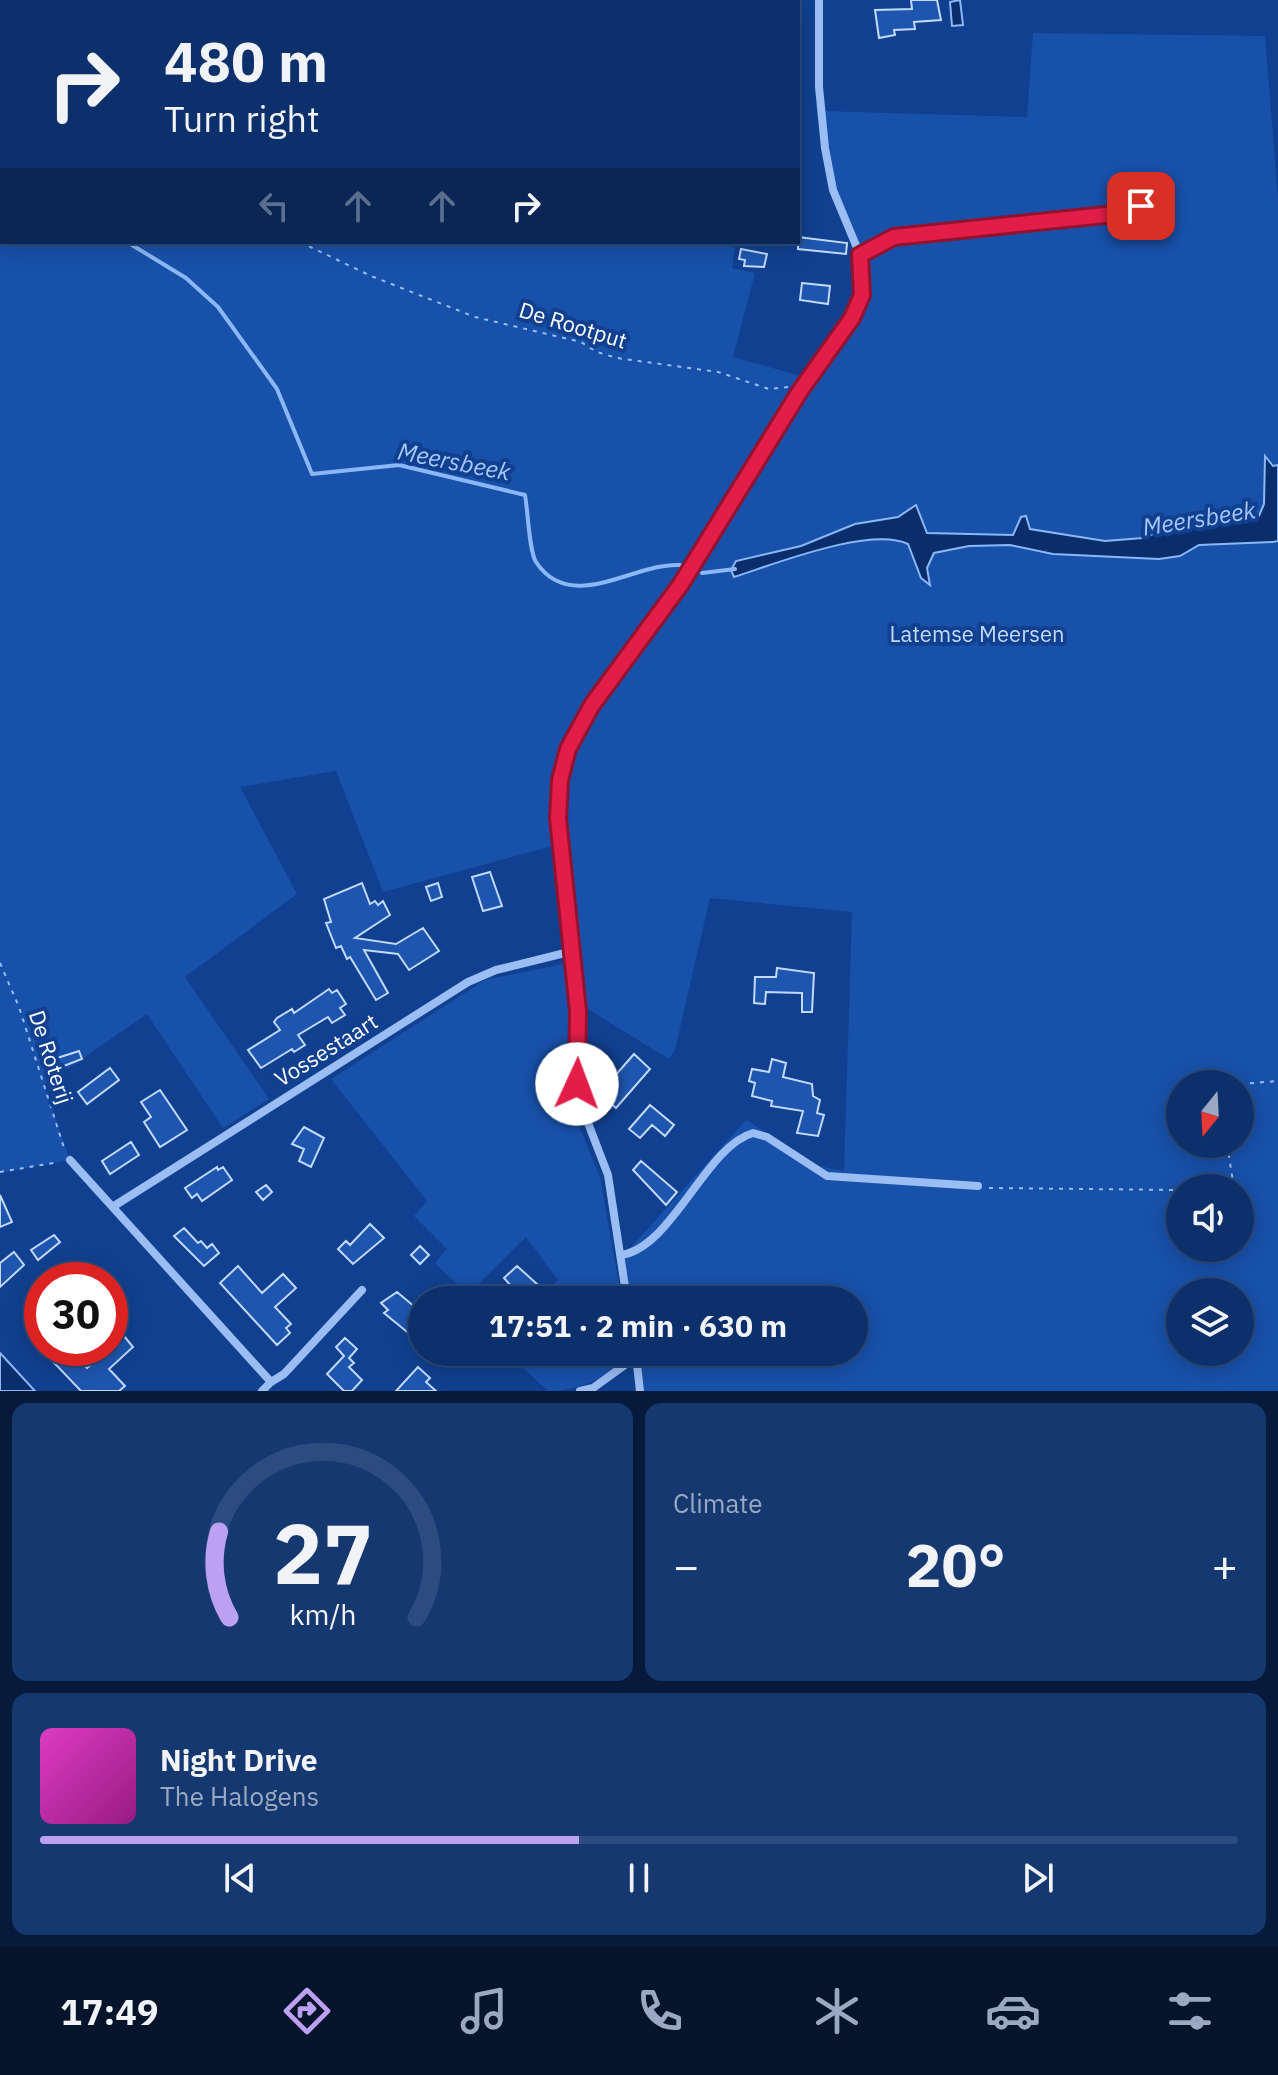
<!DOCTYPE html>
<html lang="en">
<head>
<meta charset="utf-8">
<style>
  body { margin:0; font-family:"IBM Plex Sans",sans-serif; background:#153871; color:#f1f3f6; height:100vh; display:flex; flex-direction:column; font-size:30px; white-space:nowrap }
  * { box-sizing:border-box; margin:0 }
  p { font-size:26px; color:#9aa9c1 }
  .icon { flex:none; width:44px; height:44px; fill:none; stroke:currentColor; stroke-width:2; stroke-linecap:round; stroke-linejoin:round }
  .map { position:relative; height:1391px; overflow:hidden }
  .drawer { display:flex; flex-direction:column; gap:12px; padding:12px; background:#071a3b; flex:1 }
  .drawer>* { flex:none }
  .banner { position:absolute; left:0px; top:0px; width:800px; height:244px; box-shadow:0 4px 20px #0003,0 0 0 2px #2c4b7e; background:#0c306b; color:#f1f3f6; overflow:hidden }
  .needle { width:52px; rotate:198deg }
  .fabs { position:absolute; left:1166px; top:1070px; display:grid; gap:16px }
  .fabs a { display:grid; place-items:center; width:88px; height:88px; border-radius:50%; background:#0c306b; box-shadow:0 4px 20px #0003,0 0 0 2px #2c4b7e; font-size:40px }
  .speed { position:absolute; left:24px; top:1262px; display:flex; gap:16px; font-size:40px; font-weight:700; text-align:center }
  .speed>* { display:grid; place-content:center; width:104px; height:104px; border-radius:50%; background:#0c306b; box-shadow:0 4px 20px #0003,0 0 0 2px #2c4b7e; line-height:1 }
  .speed .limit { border:12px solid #d22; background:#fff; color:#111 }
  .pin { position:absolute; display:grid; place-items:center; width:68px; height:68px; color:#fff; margin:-34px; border-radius:16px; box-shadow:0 4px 12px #0006 }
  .me { position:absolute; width:88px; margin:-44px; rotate:2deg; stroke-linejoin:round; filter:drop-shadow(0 0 6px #0008) }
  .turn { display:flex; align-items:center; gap:28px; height:168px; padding:0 32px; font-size:36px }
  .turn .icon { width:104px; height:104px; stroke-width:2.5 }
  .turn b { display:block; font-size:56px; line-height:68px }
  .lanes { display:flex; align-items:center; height:76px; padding:0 32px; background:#0003; justify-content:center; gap:40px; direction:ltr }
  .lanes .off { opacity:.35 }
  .big { font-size:60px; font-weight:800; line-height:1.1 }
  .drawer .tile { flex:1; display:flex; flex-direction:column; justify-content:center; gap:12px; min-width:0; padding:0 28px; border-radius:16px; background:#153871 }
  .drawer .dial { align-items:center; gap:0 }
  .dial svg { height:208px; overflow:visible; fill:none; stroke:#2c4b7e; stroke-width:7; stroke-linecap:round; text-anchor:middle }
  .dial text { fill:#f1f3f6; stroke:none }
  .song { display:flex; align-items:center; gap:24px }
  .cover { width:96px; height:96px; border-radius:12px; background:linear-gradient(135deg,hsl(310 70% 55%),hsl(310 70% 35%)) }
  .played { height:8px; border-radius:4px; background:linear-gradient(90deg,#bca0f2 45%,#2c4b7e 45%) }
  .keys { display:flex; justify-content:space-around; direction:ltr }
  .heat { display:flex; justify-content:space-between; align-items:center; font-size:44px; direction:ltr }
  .drawer .tiles { flex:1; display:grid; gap:12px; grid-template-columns:1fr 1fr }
  .tile:last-child { grid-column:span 2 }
  .trip { position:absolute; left:408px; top:1286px; width:460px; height:80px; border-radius:40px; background:#0c306b; box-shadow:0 4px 20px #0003,0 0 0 2px #2c4b7e; font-weight:800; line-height:80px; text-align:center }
  .tab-bar { display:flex; height:128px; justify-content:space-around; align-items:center; background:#05132b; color:#9aa9c1 }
  .tab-bar .icon { width:56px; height:56px }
  .tab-bar .current { color:#bca0f2 }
  .tab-bar b { font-size:36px; color:#f1f3f6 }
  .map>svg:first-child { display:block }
</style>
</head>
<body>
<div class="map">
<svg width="1278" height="1391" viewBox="0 0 1278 1391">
  <rect width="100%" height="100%" fill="#10408f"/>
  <path fill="#1851aa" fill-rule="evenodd" d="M0,0L109,2H2V242H723L735,248L732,268L755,273L733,357L801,376L794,387L800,391L858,305L863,268L840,208L821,111L1027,117L1033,33L1265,36L1278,198V1391H643L638,1352H854V1300H630L624,1255L746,1120L819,1166L844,1171L852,912L710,898L675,1050L669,1059L586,1008L578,1011L560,844L383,892L336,771L240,787L297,894L185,977L269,1099L223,1128L147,1014L44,1085L70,1160L0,1173ZM1180,1084H1240V1144H1180ZM1180,1188H1240V1248H1180ZM1180,1292H1240V1352H1180Z
    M563,964L569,1009L568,1090L573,1112L600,1177L622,1300H535L558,1280L526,1237L468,1295L435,1263L447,1249L414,1216L427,1201L331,1079L485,980Z
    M512,1352H628C616,1378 574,1391 548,1391L509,1355Z"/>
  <path fill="#0a2e6b" stroke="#8cb7f6" stroke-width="2" d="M960,0L963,25L952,26L950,2Z
    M1265,456L1273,466L1278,465V541L1273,542L1199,545L1180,556L1159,559L1053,554L1010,545L969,546L934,553L927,568L930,585L921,578L908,544C870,526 775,564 734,577L731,570L736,561L801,546L855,524L898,517L916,505L927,533L1013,535L1021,517L1026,516L1030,529L1105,541L1143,538L1186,521L1212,520L1231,510L1243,512L1249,520L1259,516L1264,504Z
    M0,1353L35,1391H0Z"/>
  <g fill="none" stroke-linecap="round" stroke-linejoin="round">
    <path stroke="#8cb7f6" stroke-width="4" d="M0,177L2,179
      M127,242L186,278L218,307L277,389L312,474L399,465L525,495C528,511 529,551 536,562C571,615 635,562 680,565
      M702,573L735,569"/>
  </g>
  <path fill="#1e56af" stroke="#c2d9fd" stroke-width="2" d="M911,0H937L941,20L914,22L915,29L894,30L895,35L879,38L875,10L912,9Z
    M798,237L847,243L846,254L798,249Z
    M741,249L767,254L764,267L744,266L745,260L739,259Z
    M802,283L830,286L828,304L800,300Z
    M490,872L502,906L483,911L472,877Z
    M362,883L370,904L375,901L378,905L383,901L390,915L355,938L396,944L423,928L439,951L409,970L398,954L364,950L388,993L376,1000L350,957L347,959L341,946L336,948L326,923L331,922L324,899Z
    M438,883L442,897L431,901L426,887Z
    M777,968L814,973L812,1012H802V993L766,992L765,1004L754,1003L755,977H776Z
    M329,989L332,993L337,990L346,1004L340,1008L345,1015L332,1023L328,1017L298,1035L305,1045L294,1052L292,1049L261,1068L248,1050L280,1030L274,1022L277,1018L292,1009L294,1013Z
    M79,1051L82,1059L51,1071L48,1061Z
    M634,1054L650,1069L616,1108L606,1099L614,1091L607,1085Z
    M772,1059L786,1063L783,1077L812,1084L813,1096L820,1100L817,1113L824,1115L818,1136L797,1133L803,1111L771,1106L772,1101L752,1096L755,1083L749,1081L752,1069L769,1072Z
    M110,1068L119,1080L87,1104L78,1092Z
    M160,1090L187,1130L160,1147L144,1122L151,1117L141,1102Z
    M650,1105L674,1125L665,1136L652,1125L640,1138L629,1129Z
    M304,1127L324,1138L311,1167L299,1161L304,1149L292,1144Z
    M131,1142L139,1155L110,1174L102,1161Z
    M641,1161L677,1192L666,1205L633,1170Z
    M217,1167L218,1170L223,1167L232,1180L202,1201L197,1194L192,1198L185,1188Z
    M266,1185L272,1192L263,1200L256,1192Z
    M0,1195L12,1222L0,1227Z
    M370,1224L384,1238L353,1264L338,1249L346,1241L350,1245Z
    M184,1228L198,1243L201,1241L207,1248L212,1244L219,1253L204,1266L174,1236Z
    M54,1235L60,1242L38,1260L31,1250Z
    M420,1246L429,1255L420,1264L411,1255Z
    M14,1252L24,1265L0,1287V1263Z
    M238,1266L262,1293L283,1274L296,1288L275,1307L291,1324L286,1328L290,1333L277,1345L220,1283Z
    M517,1266L537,1284L522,1298L504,1278Z
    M397,1292L422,1313V1326L412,1336L384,1313L388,1310L381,1303Z
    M124,1336L133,1347L109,1369L125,1386L119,1391H81L40,1348H69L87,1368Z
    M345,1338L357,1349L349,1358L354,1363L349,1367L362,1380L352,1391H344L327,1374L344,1356L336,1347Z
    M454,1352H481L468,1365Z
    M418,1367L430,1378L426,1382L436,1391H396Z"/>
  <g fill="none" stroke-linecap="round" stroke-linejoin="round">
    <path stroke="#9abdf3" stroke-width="2" stroke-dasharray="4 6" stroke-linecap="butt" d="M0,169L2,167
      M300,242L371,276L475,317L581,342L597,352L617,358L718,372L769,389L788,387
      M0,963L19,1007L65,1151
      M1240,1084L1278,1081
      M1227,1144L1234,1188
      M0,1172L59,1162
      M989,1188L1180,1190"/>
    <path stroke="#9abdf3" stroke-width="6" d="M860,255L894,237L1134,212L1145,196"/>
    <path stroke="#9abdf3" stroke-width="8" d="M100,0L101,2
      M349,2L351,0
      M541,2V0
      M70,1160L271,1382L262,1391
      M114,1206L468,982L496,970L569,952
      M621,1255C672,1248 706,1146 753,1133L767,1137L827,1176L978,1186
      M627,1300L608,1175L578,1097V1011L561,859L560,780L568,749L583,719L681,584L800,391L842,335L862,295L860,255L833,190L825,148L819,87V0
      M636,1356L640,1391
      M271,1382L284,1374L362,1290
      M580,1391L593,1388L636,1357"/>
  </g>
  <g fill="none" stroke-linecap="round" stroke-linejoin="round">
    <g stroke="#92132f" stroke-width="20">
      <path id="route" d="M577,1084L578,1011L558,818L560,780L568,749L592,705L681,584L800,391L852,318L862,295L860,255L894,237L1134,212L1141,206"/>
    </g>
    <use href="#route" stroke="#e11d48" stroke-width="14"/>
  </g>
  <g text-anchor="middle" stroke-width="8" stroke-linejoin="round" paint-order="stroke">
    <g font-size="22" fill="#fff" stroke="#10408f">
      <text transform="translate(573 325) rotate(17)" y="8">De Rootput</text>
      <text transform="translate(326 1050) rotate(-32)" y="8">Vossestaart</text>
      <text transform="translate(51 1057) rotate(72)" y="8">De Roterij</text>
    </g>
    <g font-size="22" fill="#c2d9fd" stroke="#10408f">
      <text x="977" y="642">Latemse Meersen</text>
    </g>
    <g font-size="24" font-style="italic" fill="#a6c7fa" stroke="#10408f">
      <text transform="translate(454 462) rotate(11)" y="8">Meersbeek</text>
      <text transform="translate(1199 519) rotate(-9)" y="8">Meersbeek</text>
    </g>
  </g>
</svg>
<div class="fabs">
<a><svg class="needle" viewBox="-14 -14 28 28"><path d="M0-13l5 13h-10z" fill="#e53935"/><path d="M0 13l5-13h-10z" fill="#9aa9c1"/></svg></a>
<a><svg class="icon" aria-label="sound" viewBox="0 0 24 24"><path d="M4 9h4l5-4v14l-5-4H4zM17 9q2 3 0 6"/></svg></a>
<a><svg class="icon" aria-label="layers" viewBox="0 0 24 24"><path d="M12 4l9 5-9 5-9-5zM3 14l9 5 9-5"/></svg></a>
</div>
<div class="speed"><div class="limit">30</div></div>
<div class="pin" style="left:1141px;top:206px;background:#d93025"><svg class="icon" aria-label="arrive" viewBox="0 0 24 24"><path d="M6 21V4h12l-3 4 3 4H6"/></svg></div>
<svg class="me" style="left:577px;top:1084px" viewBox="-20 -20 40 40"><circle r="19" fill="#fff"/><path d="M0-13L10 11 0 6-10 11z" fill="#e11d48"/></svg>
<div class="trip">17:51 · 2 min · 630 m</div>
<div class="banner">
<div class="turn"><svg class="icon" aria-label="right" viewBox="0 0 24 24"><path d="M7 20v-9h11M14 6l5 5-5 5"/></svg><div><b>480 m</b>Turn right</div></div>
<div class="lanes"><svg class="icon off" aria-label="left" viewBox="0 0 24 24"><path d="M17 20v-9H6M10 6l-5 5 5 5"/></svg><svg class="icon off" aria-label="ahead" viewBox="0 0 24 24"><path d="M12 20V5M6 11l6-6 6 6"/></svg><svg class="icon off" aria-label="ahead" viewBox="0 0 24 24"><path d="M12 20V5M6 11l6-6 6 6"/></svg><svg class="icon" aria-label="right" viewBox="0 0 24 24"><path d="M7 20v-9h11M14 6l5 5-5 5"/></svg></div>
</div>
</div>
<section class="drawer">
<div class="tiles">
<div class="tile dial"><svg viewBox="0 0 100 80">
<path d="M14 69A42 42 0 1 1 86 69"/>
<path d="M14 69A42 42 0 0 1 10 36" stroke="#bca0f2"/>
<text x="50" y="56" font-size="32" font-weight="700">27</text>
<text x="50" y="72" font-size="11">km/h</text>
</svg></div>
<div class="tile"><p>Climate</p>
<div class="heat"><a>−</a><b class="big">20°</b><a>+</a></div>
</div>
<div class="tile">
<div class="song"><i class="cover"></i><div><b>Night Drive</b><p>The Halogens</p></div></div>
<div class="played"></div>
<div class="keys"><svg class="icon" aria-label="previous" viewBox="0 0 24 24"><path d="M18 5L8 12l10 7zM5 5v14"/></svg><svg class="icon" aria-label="pause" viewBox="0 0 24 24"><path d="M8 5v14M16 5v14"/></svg><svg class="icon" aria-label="next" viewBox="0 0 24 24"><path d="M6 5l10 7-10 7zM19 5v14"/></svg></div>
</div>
</div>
</section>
<nav class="tab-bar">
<b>17:49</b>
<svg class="icon current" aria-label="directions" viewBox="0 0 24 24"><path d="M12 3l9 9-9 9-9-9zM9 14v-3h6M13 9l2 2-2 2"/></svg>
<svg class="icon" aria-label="music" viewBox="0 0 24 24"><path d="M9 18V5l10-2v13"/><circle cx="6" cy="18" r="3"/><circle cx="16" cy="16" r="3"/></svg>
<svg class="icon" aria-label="phone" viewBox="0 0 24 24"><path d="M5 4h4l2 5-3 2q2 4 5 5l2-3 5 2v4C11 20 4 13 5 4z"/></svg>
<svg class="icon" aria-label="climate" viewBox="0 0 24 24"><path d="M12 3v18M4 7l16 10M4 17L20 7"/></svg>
<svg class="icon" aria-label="car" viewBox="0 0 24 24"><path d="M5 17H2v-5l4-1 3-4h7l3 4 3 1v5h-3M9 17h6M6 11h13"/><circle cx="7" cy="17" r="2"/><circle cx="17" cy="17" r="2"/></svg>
<svg class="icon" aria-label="filters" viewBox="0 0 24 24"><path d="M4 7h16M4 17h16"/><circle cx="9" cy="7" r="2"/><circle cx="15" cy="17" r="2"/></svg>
</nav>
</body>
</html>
